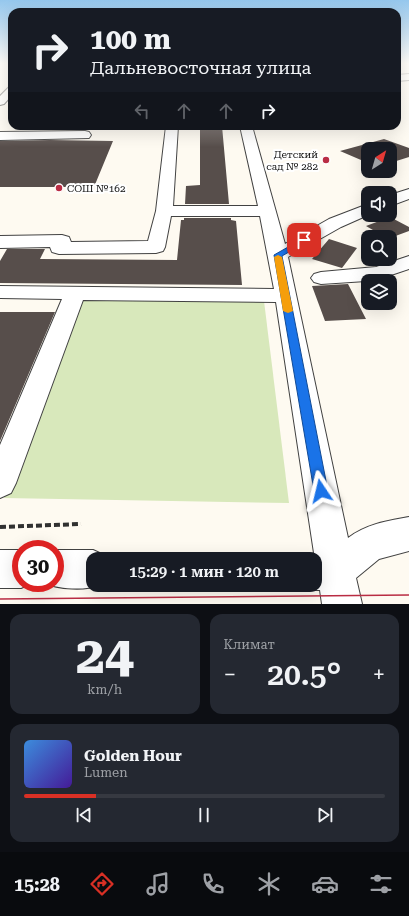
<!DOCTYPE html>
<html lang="ru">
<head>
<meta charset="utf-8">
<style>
  body { margin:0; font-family:"Roboto Serif",serif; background:#242831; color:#f1f3f6; height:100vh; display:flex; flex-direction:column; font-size:15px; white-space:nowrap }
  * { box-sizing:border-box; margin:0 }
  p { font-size:13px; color:#9ea1a6 }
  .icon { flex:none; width:22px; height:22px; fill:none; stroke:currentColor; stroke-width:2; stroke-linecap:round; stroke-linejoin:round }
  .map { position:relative; height:604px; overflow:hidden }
  .drawer { display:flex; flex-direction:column; gap:10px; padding:10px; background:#0d0f14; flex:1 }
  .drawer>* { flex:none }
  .hud { position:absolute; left:8px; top:8px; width:393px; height:122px; border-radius:12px; box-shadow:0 4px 16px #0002; background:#171b24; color:#f1f3f6; overflow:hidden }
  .needle { width:26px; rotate:37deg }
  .buttons { position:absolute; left:361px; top:142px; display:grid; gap:8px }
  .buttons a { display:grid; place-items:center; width:36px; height:36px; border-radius:8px; background:#171b24; box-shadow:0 4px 16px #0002; font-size:20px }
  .speed { position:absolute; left:12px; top:540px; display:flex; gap:8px; font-size:20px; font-weight:700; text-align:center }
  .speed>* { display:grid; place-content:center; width:52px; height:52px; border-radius:50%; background:#171b24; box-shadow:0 4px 16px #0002; line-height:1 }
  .speed .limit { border:6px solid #d22; background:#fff; color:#111 }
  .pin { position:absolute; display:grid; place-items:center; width:34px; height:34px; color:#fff; margin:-17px; border-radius:8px; box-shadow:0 2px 6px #0006 }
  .me { position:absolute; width:44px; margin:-22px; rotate:350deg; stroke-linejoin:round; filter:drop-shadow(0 0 3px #0008) }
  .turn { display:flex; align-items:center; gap:14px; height:84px; padding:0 16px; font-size:18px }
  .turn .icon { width:52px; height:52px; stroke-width:2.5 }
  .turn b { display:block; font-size:28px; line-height:34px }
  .lanes { display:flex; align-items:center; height:38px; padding:0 16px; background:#0003; justify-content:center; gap:20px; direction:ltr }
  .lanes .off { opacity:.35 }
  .big { font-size:30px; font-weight:600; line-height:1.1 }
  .drawer .tile { flex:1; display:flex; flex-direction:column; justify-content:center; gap:6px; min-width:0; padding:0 14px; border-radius:12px; background:#242831 }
  .drawer .dial { align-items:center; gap:0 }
  .dial b { font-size:52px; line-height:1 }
  .song { display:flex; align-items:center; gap:12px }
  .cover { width:48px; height:48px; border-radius:6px; background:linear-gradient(135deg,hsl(210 70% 55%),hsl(260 70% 35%)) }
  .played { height:4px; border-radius:2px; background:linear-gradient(90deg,#d93025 20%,#363941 20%) }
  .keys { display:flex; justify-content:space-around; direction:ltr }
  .heat { display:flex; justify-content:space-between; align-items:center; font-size:22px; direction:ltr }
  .drawer .tiles { flex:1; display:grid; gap:10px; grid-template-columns:1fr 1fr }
  .tile:last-child { grid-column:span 2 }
  .trip { position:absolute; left:86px; top:552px; width:236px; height:40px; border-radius:12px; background:#171b24; box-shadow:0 4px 16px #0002; font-weight:600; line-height:40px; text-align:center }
  .tabs { display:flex; height:64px; justify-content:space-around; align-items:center; background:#090b0e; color:#9ea1a6 }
  .tabs .icon { width:28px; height:28px }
  .tabs .selected { color:#d93025 }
  .tabs b { font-size:18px; color:#f1f3f6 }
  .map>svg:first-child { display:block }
</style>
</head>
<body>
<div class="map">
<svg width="409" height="604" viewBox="0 0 409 604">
  <rect width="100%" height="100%" fill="#fefaf1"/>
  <path fill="#d8e8bb" d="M76,299L264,301L289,503L4,498Z"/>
  <path fill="#574e4b" d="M60,126H82L81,130H57Z
    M200,126H222L229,204H185L186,186L200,185Z
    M384,139L409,148V157L390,163V149H368V163L340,151Z
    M50,140L113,141L94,187H0V141Z
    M390,217L409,227V231L390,238L385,237L366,226Z
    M184,218H231V220L236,221L242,285L0,283V261L7,249H45L40,259L177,260L181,220H184Z
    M329,239L357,248L342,268L312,259Z
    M348,284L366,319L325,321L312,286Z
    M0,312H55L0,441Z"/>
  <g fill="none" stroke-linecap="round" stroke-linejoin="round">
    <g stroke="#424242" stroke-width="2">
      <path id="minor" d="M409,74V80L397,81V75Z
        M12,86V95L4,104L0,105V96L9,87Z
        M166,126H178L173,206H258L240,126H252L285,244L329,219L368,204V215L341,227L288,257L348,538C366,524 387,521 409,517V551L379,559L356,578L362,604H322L320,590H315L304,585H315V559H301L314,553L276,302L83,300L16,483L11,493L0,498V445L62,299L0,298V286L274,289L260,216H171L165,247L163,251L156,253L59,254L52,252L50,247L0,248V236L62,235L69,237L71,242L148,241L156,211Z
        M85,131L89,132L91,135L89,138L0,140V132Z
        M409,189V199L390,206V195Z
        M409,256V269L394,274L366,281L321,284L314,282L311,278L314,274L321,272L376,267Z
        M0,550H21V583H32L21,588H0Z
        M55,550H93L106,556L107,559H93V585H99C85,591 58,589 44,583H55Z"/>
    </g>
    <path stroke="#313131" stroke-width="4" stroke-dasharray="6 3" stroke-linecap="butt" d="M0,527L81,524"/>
    <use href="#minor" fill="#fff" fill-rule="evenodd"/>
    <path stroke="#b92c43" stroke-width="1.5" d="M0,599L409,595"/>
  </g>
  <linearGradient id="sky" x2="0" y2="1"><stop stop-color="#95c7ed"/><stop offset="0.43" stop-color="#fffdf9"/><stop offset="1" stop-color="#fffdf9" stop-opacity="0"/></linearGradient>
  <rect width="409" height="147" fill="url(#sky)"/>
  <path fill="#1a73e8" stroke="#114b97" d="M304,238L306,239V242L282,256L328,491L326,496L321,497L316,496L314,491L274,255Z"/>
  <path fill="#f59e0b" d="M278,255L282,257L293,311L288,313L283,311L274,257Z"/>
  <g fill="#b92c43" stroke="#fff" stroke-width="1.5">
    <circle cx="326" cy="160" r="4"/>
    <circle cx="59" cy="188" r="4"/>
  </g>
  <g text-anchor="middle" stroke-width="4" stroke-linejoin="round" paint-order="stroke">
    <g font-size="10" fill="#0f0f0f" stroke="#fff" text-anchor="end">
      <text x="318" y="158">Детский<tspan x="318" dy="12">сад № 282</tspan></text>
      <text x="67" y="192" text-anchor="start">СОШ №162</text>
    </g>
  </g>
</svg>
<div class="buttons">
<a><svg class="needle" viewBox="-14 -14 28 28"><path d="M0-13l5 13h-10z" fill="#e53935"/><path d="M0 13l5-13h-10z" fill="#9ea1a6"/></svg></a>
<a><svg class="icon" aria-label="sound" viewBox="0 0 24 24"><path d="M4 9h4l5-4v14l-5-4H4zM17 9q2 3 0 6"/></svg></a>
<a><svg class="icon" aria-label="search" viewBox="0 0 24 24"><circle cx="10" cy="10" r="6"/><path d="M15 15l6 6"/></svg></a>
<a><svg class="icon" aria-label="layers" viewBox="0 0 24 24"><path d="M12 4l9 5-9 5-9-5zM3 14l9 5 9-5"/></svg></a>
</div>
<div class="speed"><div class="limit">30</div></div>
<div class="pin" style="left:304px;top:240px;background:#d93025"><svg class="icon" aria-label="arrive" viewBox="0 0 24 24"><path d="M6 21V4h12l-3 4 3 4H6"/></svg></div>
<svg class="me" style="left:321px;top:491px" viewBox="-20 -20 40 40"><path d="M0-17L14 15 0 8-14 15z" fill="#1a73e8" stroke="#fff" stroke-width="4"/></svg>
<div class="trip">15:29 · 1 мин · 120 m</div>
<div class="hud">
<div class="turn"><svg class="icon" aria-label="right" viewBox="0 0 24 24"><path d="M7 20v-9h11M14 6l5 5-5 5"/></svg><div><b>100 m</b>Дальневосточная улица</div></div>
<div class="lanes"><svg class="icon off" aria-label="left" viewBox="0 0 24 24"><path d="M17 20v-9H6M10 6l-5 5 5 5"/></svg><svg class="icon off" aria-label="ahead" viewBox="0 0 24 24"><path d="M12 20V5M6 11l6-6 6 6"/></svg><svg class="icon off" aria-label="ahead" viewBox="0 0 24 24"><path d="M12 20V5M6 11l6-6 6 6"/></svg><svg class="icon" aria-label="right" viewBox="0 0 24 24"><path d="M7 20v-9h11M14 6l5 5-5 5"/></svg></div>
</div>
</div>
<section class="drawer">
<div class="tiles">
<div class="tile dial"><b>24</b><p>km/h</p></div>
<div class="tile"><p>Климат</p>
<div class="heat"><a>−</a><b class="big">20.5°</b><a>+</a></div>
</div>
<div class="tile">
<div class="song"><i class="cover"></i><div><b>Golden Hour</b><p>Lumen</p></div></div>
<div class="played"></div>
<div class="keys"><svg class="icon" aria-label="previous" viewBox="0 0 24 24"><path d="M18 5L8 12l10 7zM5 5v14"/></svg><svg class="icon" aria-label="pause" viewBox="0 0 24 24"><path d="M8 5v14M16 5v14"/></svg><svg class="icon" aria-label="next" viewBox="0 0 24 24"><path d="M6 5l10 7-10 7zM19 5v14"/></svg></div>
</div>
</div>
</section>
<nav class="tabs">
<b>15:28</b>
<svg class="icon selected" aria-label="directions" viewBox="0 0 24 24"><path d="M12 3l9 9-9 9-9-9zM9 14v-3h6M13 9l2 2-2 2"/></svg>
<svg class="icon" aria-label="music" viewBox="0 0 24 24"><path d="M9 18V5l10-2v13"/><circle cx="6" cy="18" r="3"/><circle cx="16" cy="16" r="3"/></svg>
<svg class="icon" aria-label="phone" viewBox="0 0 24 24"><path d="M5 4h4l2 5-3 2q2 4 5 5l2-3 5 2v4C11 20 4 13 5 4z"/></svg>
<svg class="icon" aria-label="climate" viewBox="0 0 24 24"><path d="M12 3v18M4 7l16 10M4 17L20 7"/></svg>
<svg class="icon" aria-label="car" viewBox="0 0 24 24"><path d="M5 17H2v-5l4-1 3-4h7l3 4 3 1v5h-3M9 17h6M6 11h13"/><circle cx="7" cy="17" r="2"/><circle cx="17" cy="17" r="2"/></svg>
<svg class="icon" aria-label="filters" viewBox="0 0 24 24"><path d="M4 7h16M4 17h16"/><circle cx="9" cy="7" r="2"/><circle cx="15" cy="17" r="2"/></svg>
</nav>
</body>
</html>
